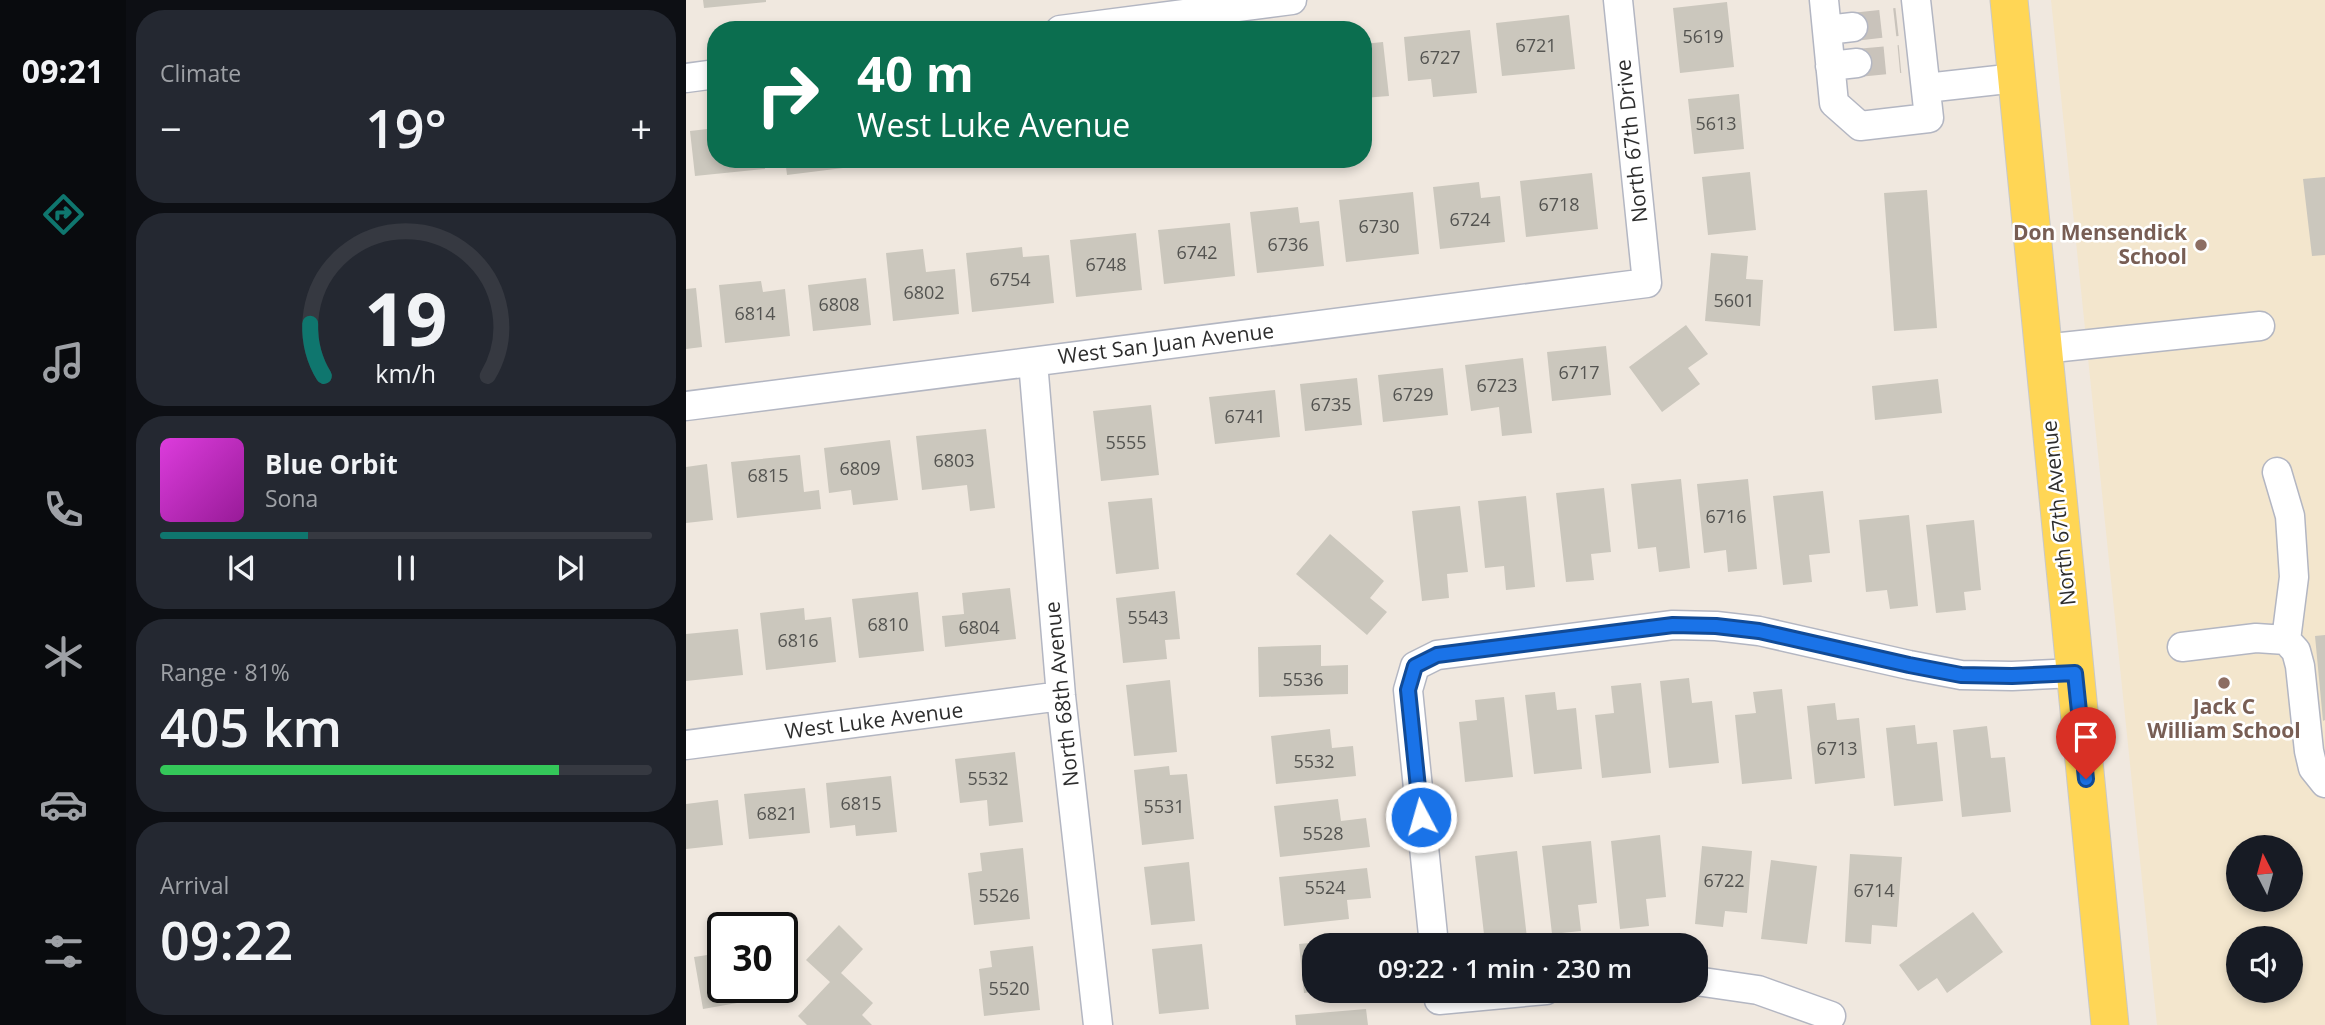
<!DOCTYPE html>
<html lang="en">
<head>
<meta charset="utf-8">
<style>
  body { margin:0; font-family:"Open Sans",sans-serif; background:#242831; color:#f1f3f6; height:100vh; display:flex; flex-direction:column; font-size:26px; white-space:nowrap }
  * { box-sizing:border-box; margin:0 }
  p { font-size:23px; color:#9ea1a6 }
  .icon { flex:none; width:38px; height:38px; fill:none; stroke:currentColor; stroke-width:2; stroke-linecap:round; stroke-linejoin:round }
  .map { position:relative; flex:1; overflow:hidden }
  .details { display:flex; flex-direction:column; gap:10px; padding:10px; background:#0d0f14; width:560px }
  .details>* { flex:none }
  .top-card { position:absolute; left:21px; top:21px; width:665px; height:147px; border-radius:28px; box-shadow:0 4px 10px #0003; background:#0b6e4f; color:#fff; overflow:hidden }
  .needle { width:46px; rotate:354deg }
  .tools { position:absolute; left:1540px; top:835px; display:grid; gap:14px }
  .tools a { display:grid; place-items:center; width:77px; height:77px; border-radius:50%; background:#171b24; box-shadow:0 4px 10px #0003; font-size:35px }
  .speed { position:absolute; left:21px; top:912px; display:flex; gap:14px; font-size:35px; font-weight:700; text-align:center }
  .speed>* { display:grid; place-content:center; width:91px; height:91px; border-radius:50%; background:#171b24; box-shadow:0 4px 10px #0003; line-height:1 }
  .speed .limit { border:4px solid #111; border-radius:10px; background:#fff; color:#111 }
  .pin { position:absolute; display:grid; place-items:center; width:60px; height:60px; color:#fff; margin:-72px -30px; border-radius:50% 50% 50% 0; rotate:-45deg; box-shadow:0 0 7px #0007 }
  .pin .icon { rotate:45deg }
  .me { position:absolute; width:77px; margin:-38px; rotate:354deg; stroke-linejoin:round; filter:drop-shadow(0 0 5px #0008) }
  .turn { display:flex; align-items:center; gap:24px; height:147px; padding:0 35px; font-size:32px }
  .turn .icon { width:91px; height:91px; stroke-width:2.5 }
  .turn b { display:block; font-size:49px; line-height:60px }
  .big { font-size:52px; font-weight:600; line-height:1.1 }
  .details .card { flex:1; display:flex; flex-direction:column; justify-content:center; gap:10px; min-width:0; padding:0 24px; border-radius:28px; background:#242831 }
  .details .dial { align-items:center; gap:0 }
  .dial svg { height:182px; overflow:visible; fill:none; stroke:#363941; stroke-width:7; stroke-linecap:round; text-anchor:middle }
  .dial text { fill:#f1f3f6; stroke:none }
  .song { display:flex; align-items:center; gap:21px }
  .cover { width:84px; height:84px; border-radius:10px; background:linear-gradient(135deg,hsl(300 70% 55%),hsl(300 70% 35%)) }
  .played { height:7px; border-radius:4px; background:linear-gradient(90deg,#0f766e 30%,#363941 30%) }
  .keys { display:flex; justify-content:space-around; direction:ltr }
  .heat { display:flex; justify-content:space-between; align-items:center; font-size:38px; direction:ltr }
  .charge { height:10px; border-radius:5px; background:linear-gradient(90deg,#34c759 81%,#363941 0) }
  .trip { position:absolute; left:616px; top:933px; width:406px; height:70px; border-radius:28px; background:#171b24; box-shadow:0 4px 10px #0003; font-weight:600; line-height:70px; text-align:center }
  main { display:flex; flex:1; min-height:0 }
  .tabs { display:flex; flex-direction:column; width:126px; justify-content:space-around; align-items:center; background:#090b0e; color:#9ea1a6 }
  .tabs .icon { width:49px; height:49px }
  .tabs .active { color:#0f766e }
  .tabs b { font-size:32px; color:#f1f3f6 }
  .map>svg:first-child { display:block }
</style>
</head>
<body>
<main>
<nav class="tabs">
<b>09:21</b>
<svg class="icon active" aria-label="directions" viewBox="0 0 24 24"><path d="M12 3l9 9-9 9-9-9zM9 14v-3h6M13 9l2 2-2 2"/></svg>
<svg class="icon" aria-label="music" viewBox="0 0 24 24"><path d="M9 18V5l10-2v13"/><circle cx="6" cy="18" r="3"/><circle cx="16" cy="16" r="3"/></svg>
<svg class="icon" aria-label="phone" viewBox="0 0 24 24"><path d="M5 4h4l2 5-3 2q2 4 5 5l2-3 5 2v4C11 20 4 13 5 4z"/></svg>
<svg class="icon" aria-label="climate" viewBox="0 0 24 24"><path d="M12 3v18M4 7l16 10M4 17L20 7"/></svg>
<svg class="icon" aria-label="car" viewBox="0 0 24 24"><path d="M5 17H2v-5l4-1 3-4h7l3 4 3 1v5h-3M9 17h6M6 11h13"/><circle cx="7" cy="17" r="2"/><circle cx="17" cy="17" r="2"/></svg>
<svg class="icon" aria-label="filters" viewBox="0 0 24 24"><path d="M4 7h16M4 17h16"/><circle cx="9" cy="7" r="2"/><circle cx="15" cy="17" r="2"/></svg>
</nav>
<section class="details">
<div class="card"><p>Climate</p>
<div class="heat"><a>−</a><b class="big">19°</b><a>+</a></div>
</div>
<div class="card dial"><svg viewBox="0 0 100 80">
<path d="M14 69A42 42 0 1 1 86 69"/>
<path d="M14 69A42 42 0 0 1 8 46" stroke="#0f766e"/>
<text x="50" y="56" font-size="32" font-weight="700">19</text>
<text x="50" y="72" font-size="11">km/h</text>
</svg></div>
<div class="card">
<div class="song"><i class="cover"></i><div><b>Blue Orbit</b><p>Sona</p></div></div>
<div class="played"></div>
<div class="keys"><svg class="icon" aria-label="previous" viewBox="0 0 24 24"><path d="M18 5L8 12l10 7zM5 5v14"/></svg><svg class="icon" aria-label="pause" viewBox="0 0 24 24"><path d="M8 5v14M16 5v14"/></svg><svg class="icon" aria-label="next" viewBox="0 0 24 24"><path d="M6 5l10 7-10 7zM19 5v14"/></svg></div>
</div>
<div class="card"><p>Range · 81%</p><b class="big">405 km</b><div class="charge"></div></div>
<div class="card"><p>Arrival</p><b class="big">09:22</b></div>
</section>
<div class="map">
<svg width="1639" height="1025" viewBox="0 0 1639 1025">
  <rect width="100%" height="100%" fill="#f0e8df"/>
  <path fill="#f3e6cd" fill-rule="evenodd" d="M1365,0H1639V1025H1471ZM1552,847H1605V900H1552ZM1552,938H1605V990H1552Z"/>
  <path fill="#cbc7bd" d="M17,0H80V2L18,8Z
    M1041,2L1048,67L994,73L987,8Z
    M883,15L889,69L816,76L810,23Z
    M784,30L791,93L747,97L745,79L722,81L718,37Z
    M697,42L703,96L677,98V44Z
    M1053,94L1058,149L1008,154L1002,99Z
    M30,128V159H78L79,169L9,176L4,131Z
    M99,159H156L157,168L101,175Z
    M1064,172L1070,230L1022,235L1016,177Z
    M906,173L912,229L840,237L834,181Z
    M1639,177V255L1626,256L1617,179Z
    M793,182L795,198L814,196L819,242L754,249L747,187Z
    M1241,190L1251,328L1208,331L1198,193Z
    M727,192L733,254L660,262L653,200Z
    M612,207L614,223L633,221L638,266L571,273L564,212Z
    M544,223L549,276L478,284L472,230Z
    M450,233L456,290L390,297L384,240Z
    M336,247L337,257L363,255L368,303L286,312L280,253Z
    M237,249L240,272L269,269L273,314L207,321L200,253Z
    M1025,253L1062,256L1060,279L1077,280L1074,326L1019,321Z
    M180,278L185,325L127,331L122,285Z
    M75,281L77,292L99,289L104,336L39,343L33,285Z
    M10,288L16,347L0,349V289Z
    M1000,325L1022,354L1002,368L1014,384L976,412L943,367Z
    M920,346L925,395L866,401L861,352Z
    M837,358L846,433L816,436L813,407L785,411L779,365Z
    M757,368L762,415L697,422L692,375Z
    M671,378L676,425L619,431L614,384Z
    M1252,379L1256,413L1189,420L1186,386Z
    M589,390L594,437L529,444L523,397Z
    M465,405L473,475L415,481L407,411Z
    M300,429L309,508L284,511L281,485L236,490L230,436Z
    M204,440L212,500L167,505L165,490L143,493L138,448Z
    M114,455L118,492L133,490L135,509L51,518L45,462Z
    M21,464L27,520L0,523V467Z
    M995,479L1004,568L973,572L970,547L952,549L945,484Z
    M1062,479L1071,569L1042,572L1040,550L1018,553L1011,484Z
    M918,488L925,552L905,554L908,580L880,582L870,493Z
    M1137,491L1144,553L1123,555L1126,582L1097,585L1087,496Z
    M840,496L849,587L820,590L818,566L799,568L792,501Z
    M466,498L473,569L430,574L422,502Z
    M774,506L782,572L761,574L763,598L736,601L726,511Z
    M1223,515L1232,606L1204,609L1201,590L1180,592L1173,520Z
    M1288,520L1295,590L1278,592L1280,610L1250,613L1240,525Z
    M644,534L698,581L684,598L701,612L681,635L610,574Z
    M324,588L330,639L259,647L256,616L278,614L276,593Z
    M489,591L494,639L479,640L481,659L437,663L430,598Z
    M232,592L238,651L173,658L166,599Z
    M118,608L119,620L145,617L150,662L80,670L74,613Z
    M52,629L57,675L0,681V634Z
    M1639,635V720L1637,721L1629,636Z
    M635,645V666L662,665V694L573,697L572,647Z
    M1003,678L1006,703L1026,701L1033,763L983,768L974,681Z
    M484,680L491,752L448,756L440,685Z
    M955,683L965,773L916,778L909,715L928,713L925,686Z
    M1096,689L1106,779L1056,784L1049,715L1070,713L1067,692Z
    M869,692L871,710L890,708L896,769L848,774L839,695Z
    M818,697L827,777L779,782L773,722L791,720L789,700Z
    M1149,703L1151,720L1173,718L1179,778L1129,784L1121,706Z
    M1229,725L1231,744L1251,742L1257,801L1208,806L1200,728Z
    M1301,726L1305,758L1319,757L1325,812L1276,817L1267,730Z
    M644,729L646,748L667,746L670,776L590,784L585,736Z
    M329,752L337,822L303,826L301,800L274,803L269,759Z
    M483,766L484,775L501,774L508,839L456,845L448,770Z
    M205,776L211,832L170,836L169,825L144,828L140,783Z
    M119,788L124,833L63,839L58,794Z
    M652,799L655,821L680,818L684,847L594,857L588,806Z
    M32,800L37,845L0,849V804Z
    M974,835L980,897L960,899L963,926L934,929L925,841Z
    M905,841L911,903L892,905L895,931L866,934L856,846Z
    M1016,846L1066,851L1061,913L1039,911L1037,927L1009,924Z
    M337,848L344,919L288,925L282,873L296,871L294,853Z
    M831,851L841,938L799,943L789,856Z
    M1164,854L1216,857L1211,927L1186,925L1185,944L1159,942Z
    M1085,860L1131,866L1121,944L1075,939Z
    M503,862L509,921L465,925L458,867Z
    M681,868L685,898L661,900L663,919L598,926L593,877Z
    M1287,912L1317,952L1261,993L1251,978L1232,991L1213,965Z
    M153,925L177,949L155,973L187,1003L176,1015L186,1025H121L112,1016L144,982L120,960Z
    M673,938L674,945H628V992L618,993L613,944Z
    M37,939V987H83L85,997L17,1009L8,957L28,954L26,941Z
    M516,944L523,1009L473,1014L466,949Z
    M347,946L354,1010L298,1016L293,969L306,967L304,951Z
    M680,1009L682,1025H610L609,1015Z"/>
  <g fill="none" stroke-linecap="round" stroke-linejoin="round">
    <path stroke="#c9c3bb" stroke-width="28" stroke-dasharray="28 14" stroke-linecap="butt" d="M1167,27L1211,22
      M1171,63L1214,59"/>
    <g stroke="#b3b6c2" stroke-width="31">
      <path id="minor" d="M1138,0L1148,103L1174,126L1243,118L1230,0
        M374,30L606,0
        M1141,30L1167,27
        M1144,66L1171,63
        M0,78L30,74
        M1240,88L1330,78
        M1357,349L1574,326
        M347,362L375,696L412,1025
        M0,406L961,283L932,0
        M1591,472L1604,516L1608,577L1600,640
        M1496,647L1570,638L1600,640L1610,651L1614,666L1623,751L1627,768L1639,783
        M0,745L375,696
        M748,945L722,690L729,666L751,655L987,625L1030,626L1073,631L1223,665L1275,675L1326,676L1389,673
        M1010,981L1072,990L1145,1016
        M753,1000L860,990"/>
    </g>
    <g stroke="#c8c8c8" stroke-width="39">
      <path id="major" d="M1323,0L1424,1025"/>
    </g>
    <use href="#minor" stroke="#fff" stroke-width="28"/>
    <use href="#major" stroke="#ffd655" stroke-width="37"/>
  </g>
  <g fill="none" stroke-linecap="round" stroke-linejoin="round">
    <g stroke="#114b97" stroke-width="18">
      <path id="route" d="M735,817L722,690L729,666L751,655L987,625L1030,626L1073,631L1223,665L1275,675L1326,676L1389,673L1400,779"/>
    </g>
    <use href="#route" stroke="#1a73e8" stroke-width="12"/>
  </g>
  <g fill="#8d6e63" stroke="#fff" stroke-width="2.5">
    <circle cx="1515" cy="245" r="7"/>
    <circle cx="1538" cy="683" r="7"/>
  </g>
  <g text-anchor="middle" stroke-width="5" stroke-linejoin="round" paint-order="stroke">
    <g font-size="18" fill="#545451">
      <text x="1017" y="43">5619</text>
      <text x="850" y="52">6721</text>
      <text x="754" y="64">6727</text>
      <text x="1030" y="130">5613</text>
      <text x="873" y="211">6718</text>
      <text x="784" y="226">6724</text>
      <text x="693" y="233">6730</text>
      <text x="602" y="251">6736</text>
      <text x="511" y="259">6742</text>
      <text x="420" y="271">6748</text>
      <text x="324" y="286">6754</text>
      <text x="238" y="299">6802</text>
      <text x="1048" y="307">5601</text>
      <text x="153" y="311">6808</text>
      <text x="69" y="320">6814</text>
      <text x="893" y="379">6717</text>
      <text x="811" y="392">6723</text>
      <text x="727" y="401">6729</text>
      <text x="645" y="411">6735</text>
      <text x="559" y="423">6741</text>
      <text x="440" y="449">5555</text>
      <text x="268" y="467">6803</text>
      <text x="174" y="475">6809</text>
      <text x="82" y="482">6815</text>
      <text x="1040" y="523">6716</text>
      <text x="462" y="624">5543</text>
      <text x="202" y="631">6810</text>
      <text x="293" y="634">6804</text>
      <text x="112" y="647">6816</text>
      <text x="617" y="686">5536</text>
      <text x="1151" y="755">6713</text>
      <text x="628" y="768">5532</text>
      <text x="302" y="785">5532</text>
      <text x="175" y="810">6815</text>
      <text x="478" y="813">5531</text>
      <text x="91" y="820">6821</text>
      <text x="637" y="840">5528</text>
      <text x="1038" y="887">6722</text>
      <text x="639" y="894">5524</text>
      <text x="1188" y="897">6714</text>
      <text x="313" y="902">5526</text>
      <text x="323" y="995">5520</text>
    </g>
    <g font-size="21" fill="#2d2d2d" stroke="#fff">
      <text transform="translate(946 141) rotate(-96)" y="7">North 67th Drive</text>
      <text transform="translate(480 344) rotate(-7)" y="7">West San Juan Avenue</text>
      <text transform="translate(1373 513) rotate(-96)" y="7">North 67th Avenue</text>
      <text transform="translate(376 694) rotate(-96)" y="7">North 68th Avenue</text>
      <text transform="translate(188 721) rotate(-7)" y="7">West Luke Avenue</text>
    </g>
    <g font-size="21" font-weight="bold" fill="#785e54" stroke="#fff" text-anchor="end">
      <text x="1501" y="240">Don Mensendick<tspan x="1501" dy="24">School</tspan></text>
      <text x="1538" y="714" text-anchor="middle">Jack C<tspan x="1538" dy="24">William School</tspan></text>
    </g>
  </g>
</svg>
<div class="tools">
<a><svg class="needle" viewBox="-14 -14 28 28"><path d="M0-13l5 13h-10z" fill="#e53935"/><path d="M0 13l5-13h-10z" fill="#9ea1a6"/></svg></a>
<a><svg class="icon" aria-label="sound" viewBox="0 0 24 24"><path d="M4 9h4l5-4v14l-5-4H4zM17 9q2 3 0 6"/></svg></a>
</div>
<div class="speed"><div class="limit">30</div></div>
<div class="pin" style="left:1400px;top:779px;background:#d93025"><svg class="icon" aria-label="arrive" viewBox="0 0 24 24"><path d="M6 21V4h12l-3 4 3 4H6"/></svg></div>
<svg class="me" style="left:735px;top:817px" viewBox="-20 -20 40 40"><circle r="17" fill="#1a73e8" stroke="#fff" stroke-width="3"/><path d="M0-11L8 9 0 5-8 9z" fill="#fff"/></svg>
<div class="trip">09:22 · 1 min · 230 m</div>
<div class="top-card">
<div class="turn"><svg class="icon" aria-label="right" viewBox="0 0 24 24"><path d="M7 20v-9h11M14 6l5 5-5 5"/></svg><div><b>40 m</b>West Luke Avenue</div></div>
</div>
</div>
</main>
</body>
</html>
